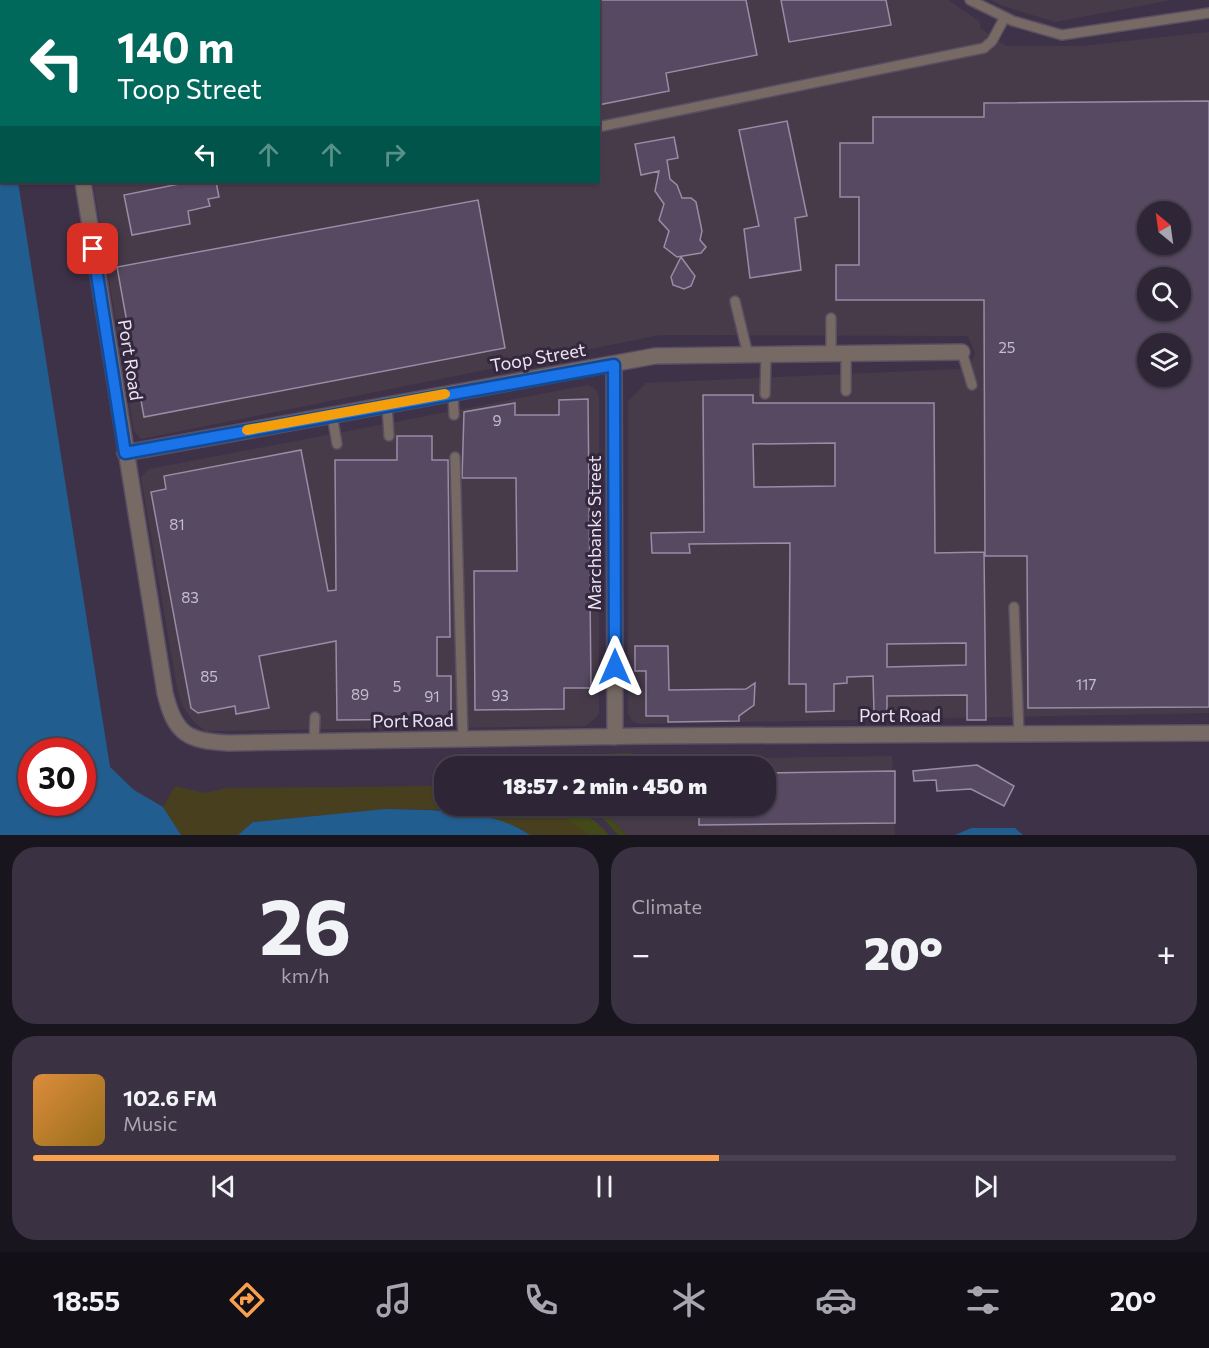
<!DOCTYPE html>
<html lang="en">
<head>
<meta charset="utf-8">
<style>
  body { margin:0; font-family:Commissioner,sans-serif; background:#3a3242; color:#f1f3f6; height:100vh; display:flex; flex-direction:column; font-size:22px; white-space:nowrap }
  * { box-sizing:border-box; margin:0 }
  p { font-size:20px; color:#a7a5ad }
  .icon { flex:none; width:33px; height:33px; fill:none; stroke:currentColor; stroke-width:2; stroke-linecap:round; stroke-linejoin:round }
  .map { position:relative; height:835px; overflow:hidden }
  .side { display:flex; flex-direction:column; gap:12px; padding:12px; background:#19151e; flex:1 }
  .side>* { flex:none }
  .banner { position:absolute; left:0px; top:0px; width:600px; height:183px; box-shadow:0 2px 4px #0004,0 0 0 2px #494351; background:#00695c; color:#fff; overflow:hidden }
  .needle { width:39px; rotate:331deg }
  .buttons { position:absolute; left:1137px; top:201px; display:grid; gap:12px }
  .buttons a { display:grid; place-items:center; width:54px; height:54px; border-radius:50%; background:#2e2636; box-shadow:0 2px 4px #0004,0 0 0 2px #494351; font-size:30px }
  .speed { position:absolute; left:18px; top:738px; display:flex; gap:12px; font-size:30px; font-weight:700; text-align:center }
  .speed>* { display:grid; place-content:center; width:78px; height:78px; border-radius:50%; background:#2e2636; box-shadow:0 2px 4px #0004,0 0 0 2px #494351; line-height:1 }
  .speed .limit { border:9px solid #d22; background:#fff; color:#111 }
  .pin { position:absolute; display:grid; place-items:center; width:51px; height:51px; color:#fff; margin:-26px; border-radius:12px; box-shadow:0 3px 9px #0006 }
  .me { position:absolute; width:66px; margin:-33px; rotate:0deg; stroke-linejoin:round; filter:drop-shadow(0 0 4px #0008) }
  .turn { display:flex; align-items:center; gap:21px; height:126px; padding:0 18px; font-size:27px }
  .turn .icon { width:78px; height:78px; stroke-width:2.5 }
  .turn b { display:block; font-size:42px; line-height:51px }
  .lanes { display:flex; align-items:center; height:57px; padding:0 18px; background:#0003; justify-content:center; gap:30px; direction:ltr }
  .lanes .off { opacity:.35 }
  .big { font-size:45px; font-weight:800; line-height:1.1 }
  .side .card { flex:1; display:flex; flex-direction:column; justify-content:center; gap:9px; min-width:0; padding:0 21px; border-radius:24px; background:#3a3242 }
  .side .dial { align-items:center; gap:0 }
  .dial b { font-size:78px; line-height:1 }
  .song { display:flex; align-items:center; gap:18px }
  .cover { width:72px; height:72px; border-radius:9px; background:linear-gradient(135deg,hsl(30 70% 55%),hsl(40 70% 35%)) }
  .played { height:6px; border-radius:3px; background:linear-gradient(90deg,#f9a04d 60%,#494351 60%) }
  .keys { display:flex; justify-content:space-around; direction:ltr }
  .heat { display:flex; justify-content:space-between; align-items:center; font-size:33px; direction:ltr }
  .side .tiles { flex:1; display:grid; gap:12px; grid-template-columns:1fr 1fr }
  .card:last-child { grid-column:span 2 }
  .trip { position:absolute; left:434px; top:756px; width:342px; height:60px; border-radius:24px; background:#2e2636; box-shadow:0 2px 4px #0004,0 0 0 2px #494351; font-weight:800; line-height:60px; text-align:center }
  .tabs { display:flex; height:96px; justify-content:space-around; align-items:center; background:#120f16; color:#a7a5ad }
  .tabs .icon { width:42px; height:42px }
  .tabs .active { color:#f9a04d }
  .tabs b { font-size:27px; color:#f1f3f6 }
  .map>svg:first-child { display:block }
</style>
</head>
<body>
<div class="map">
<svg width="1209" height="835" viewBox="0 0 1209 835">
  <rect width="100%" height="100%" fill="#3e3248"/>
  <path fill="#473b4a" fill-rule="evenodd" d="M212,0H948L979,21L981,29L1006,46H1082L1209,32V713L639,724L632,721L628,713V401L646,383L962,369L970,366L975,353L968,336L660,335L141,439L134,431L93,182H598V2L204,1ZM1148,212H1180V244H1148ZM1148,278H1180V310H1148ZM1148,344H1180V376H1148Z
    M991,0H1172L1055,22L1003,6Z
    M588,385L595,389L599,396V714L593,720L585,726L206,731L195,723L183,707L177,688L141,477L149,469Z
    M892,756L895,835H627L597,806H765V766H632V760Z"/>
  <path fill="#444919" d="M631,753L632,766H520L510,764L513,757Z
    M549,806C570,805 595,817 609,835H588Z
    M581,806H597L627,835H618L593,807L588,811Z"/>
  <path fill="#483f1f" d="M175,786L205,793L226,788L444,786V806H549L588,835H530L520,828L454,810L386,809L253,822L238,835H181L163,807Z"/>
  <path fill="#225d8f" fill-rule="evenodd" d="M0,67L2,182H18L110,767L134,790L163,807L181,835H0ZM32,752H82V802H32Z
    M386,809C429,810 494,809 530,835H238L253,822Z
    M971,828H1015L1023,835H955Z"/>
  <path fill="#564961" stroke="#9a8ca6" stroke-width="1.5" fill-rule="evenodd" d="M598,0H746L757,55L666,73L669,91L598,105Z
    M781,0H886L891,25L789,42Z
    M1209,101V707L1028,708L1027,556H985L984,300H836V265H859V197H840V143H873V117H984V103ZM1148,212H1180V244H1148ZM1148,278H1180V310H1148ZM1148,344H1180V376H1148Z
    M787,121L807,216L795,218L801,270L750,278L744,229L759,226L739,130Z
    M674,137L678,158L667,160L670,179L677,185L682,198H691L696,202L702,231L700,240L706,247L701,253L677,257L664,247L669,231L659,220L664,204L655,191L659,171L641,175L635,144Z
    M189,182H216L219,197L208,199L210,206L188,211L190,224L132,235L124,195Z
    M478,200L505,348L144,417L117,267Z
    M681,257L695,276L691,286L684,289L673,285L671,277Z
    M703,395H753V403H934L935,553L984,552L986,720H967V695L887,696V711L874,712L873,676L847,677V683L834,684V711L806,712V684H789L790,543L689,544L690,553H652L651,533L704,532ZM835,443V486L754,487L753,444ZM966,643V665L887,667V644Z
    M588,399L591,688H564V709L475,710L474,571H517L516,478H462L464,412L515,403V415H559V400Z
    M397,436H432V460H448L450,637H437V676H451V719L337,720L336,641L259,656L269,708L236,714L235,706L198,713L191,708L151,492L166,489L164,476L301,450L328,591L336,590L335,460H397Z
    M635,646H668L669,690L746,689L755,683L754,705L739,716V721L668,722V716H646V671H635Z
    M977,765L1014,786L1004,806L971,789L937,791L936,780L914,781L913,771Z
    M895,771V823L699,825V806H765V773Z"/>
  <g fill="none" stroke-linecap="round" stroke-linejoin="round">
    <g stroke="#5a4e63" stroke-width="12">
      <path id="service" d="M312,0L313,2
        M970,0L1013,21L1062,35L1209,13
        M598,127L984,48L992,41L1005,17
        M735,301L748,355
        M831,318V354
        M962,352L972,385
        M846,391V354
        M453,393L454,415
        M765,394L766,355
        M387,405L389,436
        M332,415L337,444
        M455,457L463,739
        M1014,607L1019,734
        M314,742L315,717"/>
    </g>
    <g stroke="#5a4e63" stroke-width="18">
      <path id="minor" d="M55,0V2
        M89,2L97,0
        M83,182L165,693C175,735 188,741 229,743L645,736L1209,733
        M614,365L615,737
        M125,453L655,356L962,352"/>
    </g>
    <use href="#service" stroke="#776a64" stroke-width="9"/>
    <use href="#minor" stroke="#776a64" stroke-width="15"/>
  </g>
  <g fill="none" stroke-linecap="round" stroke-linejoin="round">
    <g stroke="#114b97" stroke-width="15">
      <path id="route" d="M93,249L125,453L614,365L615,667"/>
    </g>
    <use href="#route" stroke="#1a73e8" stroke-width="10"/>
    <path stroke="#f59e0b" stroke-width="10" d="M247,430L445,394"/>
  </g>
  <g text-anchor="middle" stroke-width="6" stroke-linejoin="round" paint-order="stroke">
    <g font-size="15" fill="#c6bdce">
      <text x="1007" y="353">25</text>
      <text x="497" y="426">9</text>
      <text x="177" y="530">81</text>
      <text x="190" y="603">83</text>
      <text x="209" y="682">85</text>
      <text x="1086" y="690">117</text>
      <text x="397" y="692">5</text>
      <text x="360" y="700">89</text>
      <text x="500" y="701">93</text>
      <text x="432" y="702">91</text>
    </g>
    <g font-size="18" fill="#ece4f3" stroke="#34283e">
      <text transform="translate(538 358) rotate(-10)" y="6">Toop Street</text>
      <text transform="translate(130 360) rotate(81)" y="6">Port Road</text>
      <text transform="translate(595 533) rotate(-90)" y="6">Marchbanks Street</text>
      <text x="900" y="722">Port Road</text>
      <text transform="translate(413 721) rotate(-1)" y="6">Port Road</text>
    </g>
  </g>
</svg>
<div class="buttons">
<a><svg class="needle" viewBox="-14 -14 28 28"><path d="M0-13l5 13h-10z" fill="#e53935"/><path d="M0 13l5-13h-10z" fill="#a7a5ad"/></svg></a>
<a><svg class="icon" aria-label="search" viewBox="0 0 24 24"><circle cx="10" cy="10" r="6"/><path d="M15 15l6 6"/></svg></a>
<a><svg class="icon" aria-label="layers" viewBox="0 0 24 24"><path d="M12 4l9 5-9 5-9-5zM3 14l9 5 9-5"/></svg></a>
</div>
<div class="speed"><div class="limit">30</div></div>
<div class="pin" style="left:93px;top:249px;background:#d93025"><svg class="icon" aria-label="arrive" viewBox="0 0 24 24"><path d="M6 21V4h12l-3 4 3 4H6"/></svg></div>
<svg class="me" style="left:615px;top:667px" viewBox="-20 -20 40 40"><path d="M0-17L14 15 0 8-14 15z" fill="#1a73e8" stroke="#fff" stroke-width="4"/></svg>
<div class="trip">18:57 · 2 min · 450 m</div>
<div class="banner">
<div class="turn"><svg class="icon" aria-label="left" viewBox="0 0 24 24"><path d="M17 20v-9H6M10 6l-5 5 5 5"/></svg><div><b>140 m</b>Toop Street</div></div>
<div class="lanes"><svg class="icon" aria-label="left" viewBox="0 0 24 24"><path d="M17 20v-9H6M10 6l-5 5 5 5"/></svg><svg class="icon off" aria-label="ahead" viewBox="0 0 24 24"><path d="M12 20V5M6 11l6-6 6 6"/></svg><svg class="icon off" aria-label="ahead" viewBox="0 0 24 24"><path d="M12 20V5M6 11l6-6 6 6"/></svg><svg class="icon off" aria-label="right" viewBox="0 0 24 24"><path d="M7 20v-9h11M14 6l5 5-5 5"/></svg></div>
</div>
</div>
<section class="side">
<div class="tiles">
<div class="card dial"><b>26</b><p>km/h</p></div>
<div class="card"><p>Climate</p>
<div class="heat"><a>−</a><b class="big">20°</b><a>+</a></div>
</div>
<div class="card">
<div class="song"><i class="cover"></i><div><b>102.6 FM</b><p>Music</p></div></div>
<div class="played"></div>
<div class="keys"><svg class="icon" aria-label="previous" viewBox="0 0 24 24"><path d="M18 5L8 12l10 7zM5 5v14"/></svg><svg class="icon" aria-label="pause" viewBox="0 0 24 24"><path d="M8 5v14M16 5v14"/></svg><svg class="icon" aria-label="next" viewBox="0 0 24 24"><path d="M6 5l10 7-10 7zM19 5v14"/></svg></div>
</div>
</div>
</section>
<nav class="tabs">
<b>18:55</b>
<svg class="icon active" aria-label="directions" viewBox="0 0 24 24"><path d="M12 3l9 9-9 9-9-9zM9 14v-3h6M13 9l2 2-2 2"/></svg>
<svg class="icon" aria-label="music" viewBox="0 0 24 24"><path d="M9 18V5l10-2v13"/><circle cx="6" cy="18" r="3"/><circle cx="16" cy="16" r="3"/></svg>
<svg class="icon" aria-label="phone" viewBox="0 0 24 24"><path d="M5 4h4l2 5-3 2q2 4 5 5l2-3 5 2v4C11 20 4 13 5 4z"/></svg>
<svg class="icon" aria-label="climate" viewBox="0 0 24 24"><path d="M12 3v18M4 7l16 10M4 17L20 7"/></svg>
<svg class="icon" aria-label="car" viewBox="0 0 24 24"><path d="M5 17H2v-5l4-1 3-4h7l3 4 3 1v5h-3M9 17h6M6 11h13"/><circle cx="7" cy="17" r="2"/><circle cx="17" cy="17" r="2"/></svg>
<svg class="icon" aria-label="filters" viewBox="0 0 24 24"><path d="M4 7h16M4 17h16"/><circle cx="9" cy="7" r="2"/><circle cx="15" cy="17" r="2"/></svg>
<b>20°</b>
</nav>
</body>
</html>
